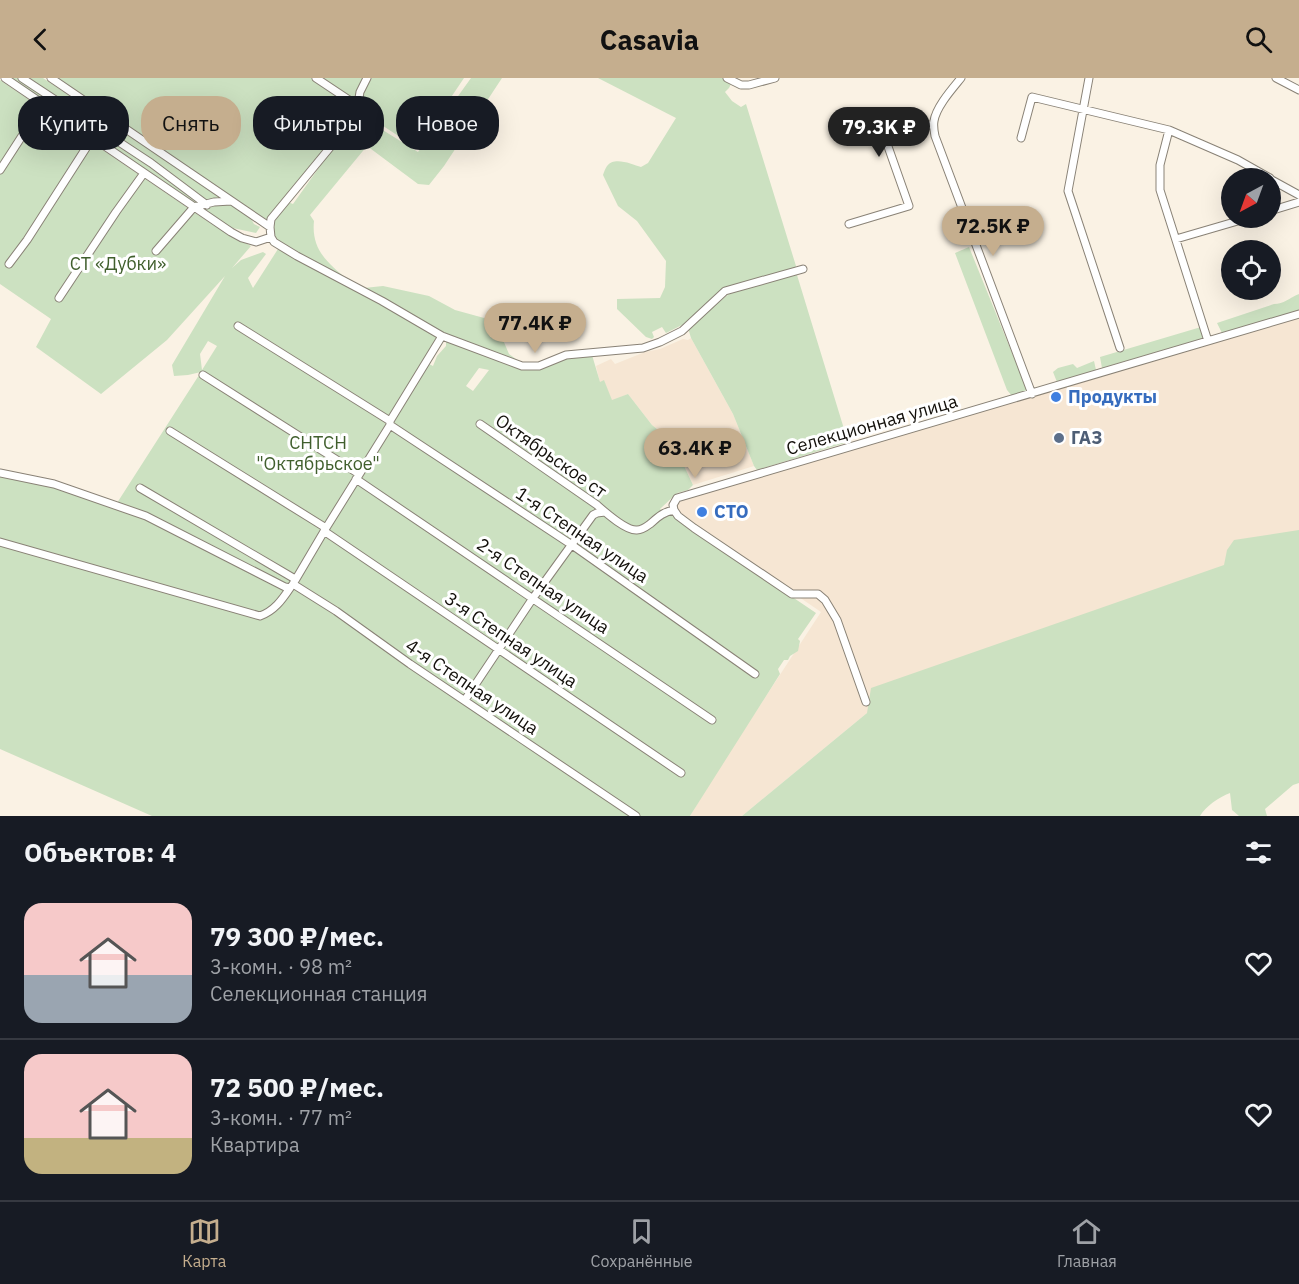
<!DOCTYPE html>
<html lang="ru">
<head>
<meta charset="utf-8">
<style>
	body { margin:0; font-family:"IBM Plex Sans",sans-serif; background:#20242c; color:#f1f3f6; height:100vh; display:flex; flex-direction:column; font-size:22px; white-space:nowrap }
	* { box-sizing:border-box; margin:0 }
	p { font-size:20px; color:#9ea1a6 }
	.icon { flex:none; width:33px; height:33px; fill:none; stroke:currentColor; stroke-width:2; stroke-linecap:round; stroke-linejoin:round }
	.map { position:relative; height:738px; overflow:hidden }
	.panel { display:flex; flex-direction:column; background:#171b24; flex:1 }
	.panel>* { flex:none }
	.guide { position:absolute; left:18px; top:18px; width:600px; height:54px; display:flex; gap:12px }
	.needle { width:39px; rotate:221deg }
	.fabs { position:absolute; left:1221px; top:90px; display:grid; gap:12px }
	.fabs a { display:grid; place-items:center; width:60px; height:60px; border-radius:50%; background:#171b24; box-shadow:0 6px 24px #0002; font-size:30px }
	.price { position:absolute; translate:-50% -51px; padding:0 14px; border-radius:21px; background:#c5ae8e; color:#111; font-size:20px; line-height:39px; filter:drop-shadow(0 2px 3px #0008) }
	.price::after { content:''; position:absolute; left:50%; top:36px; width:18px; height:14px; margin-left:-9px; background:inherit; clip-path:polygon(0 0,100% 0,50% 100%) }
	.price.on { background:#222; color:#fff }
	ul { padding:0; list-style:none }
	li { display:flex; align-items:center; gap:18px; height:150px; padding:0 24px }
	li+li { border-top:2px solid #363941 }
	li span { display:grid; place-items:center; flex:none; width:168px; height:120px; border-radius:18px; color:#555 }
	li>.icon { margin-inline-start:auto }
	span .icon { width:72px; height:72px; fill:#fffc; stroke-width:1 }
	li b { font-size:26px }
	h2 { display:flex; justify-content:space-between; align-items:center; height:72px; padding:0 24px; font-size:26px }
	.pill { padding:0 21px; border-radius:24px; background:#171b24; box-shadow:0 6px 24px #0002; font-size:21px; line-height:54px }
	.pill.on { background:#c5ae8e; color:#111 }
	header { display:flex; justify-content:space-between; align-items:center; height:78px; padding:0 24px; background:#c5ae8e; color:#111; font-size:27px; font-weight:700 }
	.tabs { display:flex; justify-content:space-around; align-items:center; height:84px; border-top:2px solid #363941; background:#171b24; font-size:16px; color:#9ea1a6 }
	.tabs a { display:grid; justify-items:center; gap:3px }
	.tabs .on { color:#c5ae8e }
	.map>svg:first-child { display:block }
	.industrial { fill:#f6e6d3 }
	.green { fill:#cce1c1; fill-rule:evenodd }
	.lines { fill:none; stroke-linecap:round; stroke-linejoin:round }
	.minor-casing { stroke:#898276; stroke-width:9 }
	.minor { stroke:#fff; stroke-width:7 }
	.shop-dot { fill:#3f7fe0; stroke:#fff; stroke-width:2 }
	.service-dot { fill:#5c6f8a; stroke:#fff; stroke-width:2 }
	.labels { text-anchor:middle; stroke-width:6; stroke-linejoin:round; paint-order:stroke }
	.park-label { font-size:18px; fill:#405f2d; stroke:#fff }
	.shop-label { font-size:18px; font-weight:bold; fill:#366cbe; stroke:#fff; text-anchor:start }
	.street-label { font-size:18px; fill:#120f0a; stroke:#fff }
	.service-label { font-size:18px; font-weight:bold; fill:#4e5e75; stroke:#fff; text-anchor:start }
</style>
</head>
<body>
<header><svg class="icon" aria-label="back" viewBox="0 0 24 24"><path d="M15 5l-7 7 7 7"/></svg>Casavia<svg class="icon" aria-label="search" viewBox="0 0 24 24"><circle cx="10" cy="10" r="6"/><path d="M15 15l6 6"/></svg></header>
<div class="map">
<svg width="1299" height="738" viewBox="0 0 1299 738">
	<rect width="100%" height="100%" fill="#faf2e4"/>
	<path class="industrial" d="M1299,238V461L867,635L742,738H690L721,687L821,534L679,437L675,426L677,423Z
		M691,260L733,336L754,388L693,407L673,364L652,347L628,316L612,323L604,303L600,305L596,288L611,281L615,286L645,274L660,271L683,261L688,262Z"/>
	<path class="green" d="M8,0H43L250,139L254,146L260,149L256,155L228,149Z
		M46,0H464L417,70L360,33L357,36L418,74L471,0H502L444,88L429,107L418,106L367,68L310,137L314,143C311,172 328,185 348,202L297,176L276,163L273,158L274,143L288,124L293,126L343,56L339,54L268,144Z
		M598,0H724L731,6L729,10L725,14L732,23L741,29L746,26L796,188L795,191L718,214L686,245L666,255L662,249L652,254L654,259L652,261L646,259L617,231V221L660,220L665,209L666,183L637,143L618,128L603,97C604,94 605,91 607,88C614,78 632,86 641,89L648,85L676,40Z
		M0,2L213,147L251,168L232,190L241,182L263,174L266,176L248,200L253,210L278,171L443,260L429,286L433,288L437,278L446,268V261L522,289L567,279L592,277L600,304L604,302L612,322L628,316L652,347L673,364L693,407L688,412L677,415L660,431L667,436L677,440L693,452L816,535L798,561L800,563L798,573L790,578L788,582H784L778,591L780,596L690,738H152L0,671V391L117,425L201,294L188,297L174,298L172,287L225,198L167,262L101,316L36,269L51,241L0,206ZM208,263L217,268L202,292L200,276ZM479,290L489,292L473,313L466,308Z
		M969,169L1027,312L1012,318L1007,312L955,175Z
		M797,197L848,364L757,392L754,388L733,336L691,260L688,250L730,215L736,212L778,200Z
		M383,208L429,218L455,232L495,243L509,276L520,284L443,255L364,210Z
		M1299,216V232L1222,255L1217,245L1274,226C1284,226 1289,220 1299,216Z
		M1201,249L1204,260L1102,290L1100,279Z
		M1094,283L1096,292L1057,304L1053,294L1058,290L1073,286L1077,290Z
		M1299,452V705L1293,707L1265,731L1267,738H1239L1232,732L1230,715C1219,719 1206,728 1200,738H742L867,635L871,610L1224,487L1227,472L1234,462Z"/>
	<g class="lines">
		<defs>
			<path id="minor" d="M5,0L231,154L242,160L256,164L271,159
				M22,0L151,85L207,127
				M51,0L270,149
				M316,0L358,28
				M367,0L360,14L356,38L271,141L270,149L271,159L274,164L297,178L382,223L442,258L522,288H539L566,277L643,270L660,264L682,253L725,213L803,191
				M727,0L741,7H749L775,0
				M961,0C952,11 936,29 934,43C933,48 934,53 935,58L1032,316
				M1089,0L1068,113L1120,270
				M1276,0L1299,12
				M1169,52L1160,87V112L1208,263
				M1021,60L1032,19L1169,52L1238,82L1270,100
				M0,92L22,58L49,24
				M1270,101L1299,117
				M1270,133L1299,124
				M849,146L909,128L885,60L918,47H933
				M1176,161L1248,140
				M156,173L194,129L214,124L231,123
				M9,186L27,162L95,56
				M59,220L116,134L144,95
				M238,248L390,343
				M442,258L390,343V347L326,450L293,506L336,533L410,586L636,738
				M203,297L359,396
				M480,346L597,427C605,434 626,453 637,452C641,452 646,449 650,446C658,439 663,434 674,432
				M390,347L572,467L755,596
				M170,353L326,450
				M0,395L54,406L146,438L285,509L290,510L293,506
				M356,401L712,642
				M140,410L295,501
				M324,453L681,695
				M0,464L260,538C274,533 282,522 290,510
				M465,622L533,520L593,437L597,435L605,434
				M866,624L837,542L825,522L818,516H792L694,450L678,438L674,432L673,427L677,420L1299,236"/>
		</defs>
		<use href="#minor" class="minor-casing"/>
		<use href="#minor" class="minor"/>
	</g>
	<g class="shop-dot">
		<circle cx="1056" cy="319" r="6"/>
		<circle cx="702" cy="434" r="6"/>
	</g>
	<circle class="service-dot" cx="1059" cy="360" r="6"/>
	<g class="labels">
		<g class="park-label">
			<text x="118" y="192">СТ «Дубки»</text>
			<text x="318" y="371">СНТСН<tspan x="318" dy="21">"Октябрьское"</tspan></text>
		</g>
		<g class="shop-label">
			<text x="1068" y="325">Продукты</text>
			<text x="714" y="440">СТО</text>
		</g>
		<g class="street-label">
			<text transform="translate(872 347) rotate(-16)" y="6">Селекционная улица</text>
			<text transform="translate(551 378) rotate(35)" y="6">Октябрьское ст</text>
			<text transform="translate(582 457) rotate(34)" y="6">1-я Степная улица</text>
			<text transform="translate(543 508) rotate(34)" y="6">2-я Степная улица</text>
			<text transform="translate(511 562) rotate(34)" y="6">3-я Степная улица</text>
			<text transform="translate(472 609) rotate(34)" y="6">4-я Степная улица</text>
		</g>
		<g class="service-label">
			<text x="1071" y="366">ГАЗ</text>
		</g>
	</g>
</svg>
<div class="fabs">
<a><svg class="needle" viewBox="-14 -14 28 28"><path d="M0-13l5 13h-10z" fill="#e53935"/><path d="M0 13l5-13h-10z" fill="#9ea1a6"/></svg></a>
<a><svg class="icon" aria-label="locate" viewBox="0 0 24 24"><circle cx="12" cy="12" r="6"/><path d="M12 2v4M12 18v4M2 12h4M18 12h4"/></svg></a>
</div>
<b class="price on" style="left:879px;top:80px">79.3K ₽</b>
<b class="price" style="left:993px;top:179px">72.5K ₽</b>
<b class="price" style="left:535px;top:276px">77.4K ₽</b>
<b class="price" style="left:695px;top:401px">63.4K ₽</b>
<div class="guide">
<a class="pill">Купить</a>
<a class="pill on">Снять</a>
<a class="pill">Фильтры</a>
<a class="pill">Новое</a>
</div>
</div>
<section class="panel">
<h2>Объектов: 4<svg class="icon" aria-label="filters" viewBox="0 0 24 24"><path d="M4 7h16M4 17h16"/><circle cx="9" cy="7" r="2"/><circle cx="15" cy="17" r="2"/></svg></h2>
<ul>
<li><span style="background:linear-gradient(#f6c9c9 60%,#9aa5b1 0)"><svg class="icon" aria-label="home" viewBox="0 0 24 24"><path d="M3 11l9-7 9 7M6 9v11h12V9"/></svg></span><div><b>79 300 ₽/мес.</b><p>3-комн. · 98 m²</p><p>Селекционная станция</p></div><svg class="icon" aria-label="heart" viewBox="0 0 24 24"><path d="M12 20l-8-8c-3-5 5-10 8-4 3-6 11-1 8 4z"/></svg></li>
<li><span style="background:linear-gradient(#f6c9c9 70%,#c2b280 0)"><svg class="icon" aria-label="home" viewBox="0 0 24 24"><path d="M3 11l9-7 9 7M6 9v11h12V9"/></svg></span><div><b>72 500 ₽/мес.</b><p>3-комн. · 77 m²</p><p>Квартира</p></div><svg class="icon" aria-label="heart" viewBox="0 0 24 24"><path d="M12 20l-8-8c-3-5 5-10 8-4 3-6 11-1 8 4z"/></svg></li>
</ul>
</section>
<nav class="tabs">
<a class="on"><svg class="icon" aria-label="map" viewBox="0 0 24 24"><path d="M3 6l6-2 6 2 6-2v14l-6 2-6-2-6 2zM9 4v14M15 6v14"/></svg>Карта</a>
<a><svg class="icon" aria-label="saved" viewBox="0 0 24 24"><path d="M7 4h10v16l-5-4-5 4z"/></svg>Сохранённые</a>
<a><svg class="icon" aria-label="home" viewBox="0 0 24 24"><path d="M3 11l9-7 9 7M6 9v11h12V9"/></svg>Главная</a>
</nav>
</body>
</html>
